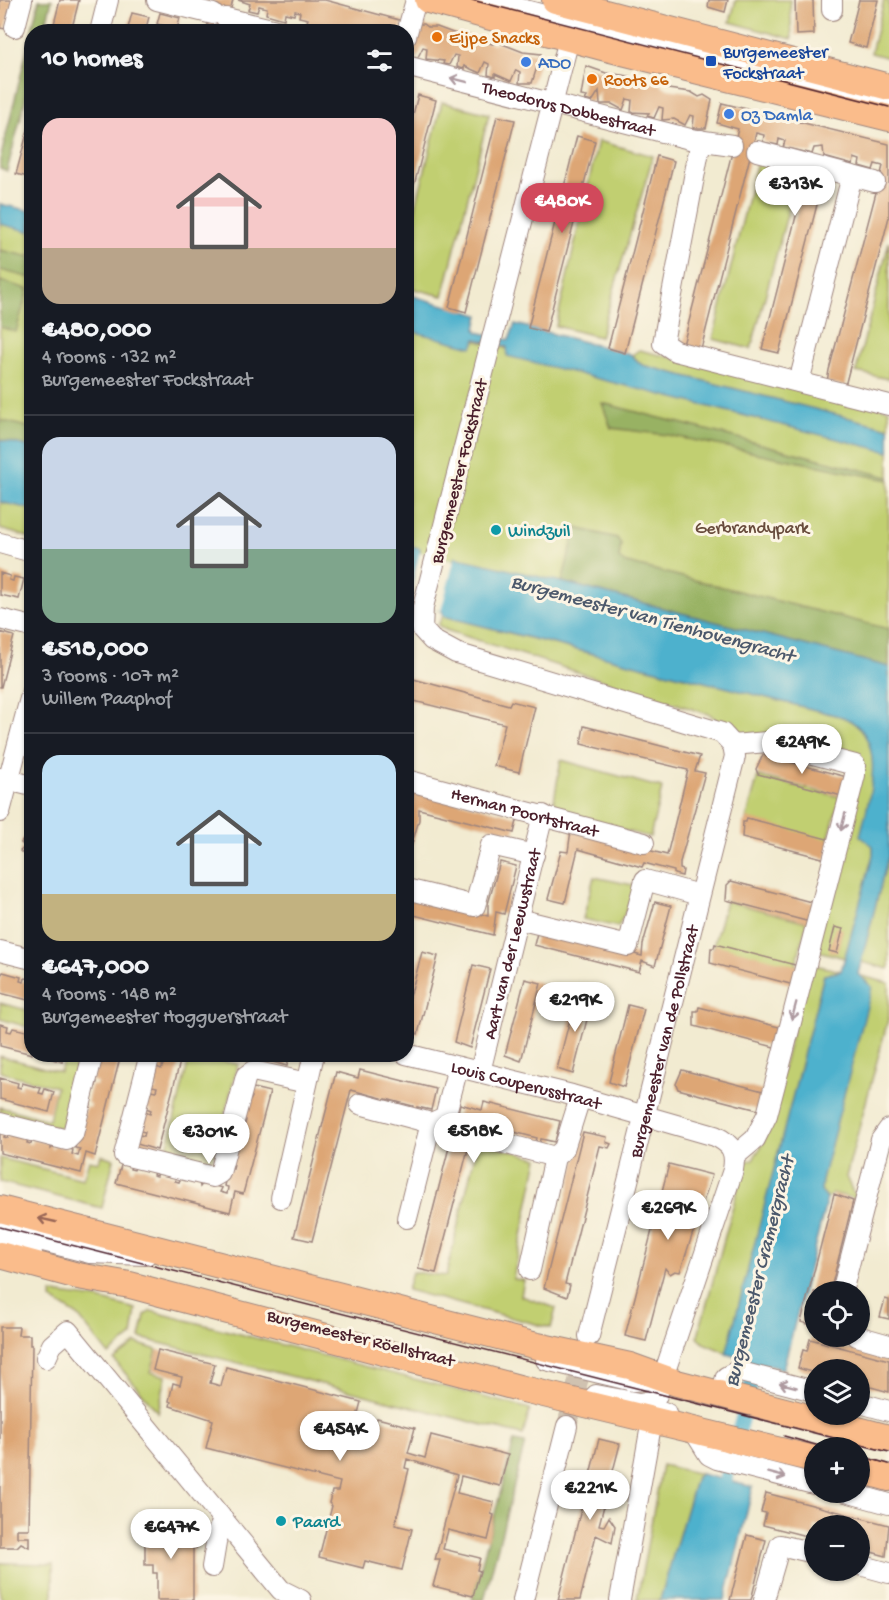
<!DOCTYPE html>
<html lang="en">
<head>
<meta charset="utf-8">
<style>
	body { margin:0; font-family:"Gochi Hand",sans-serif; background:#242831; color:#f1f3f6; height:100vh; display:flex; flex-direction:column; font-size:22px; white-space:nowrap }
	* { box-sizing:border-box; margin:0 }
	p { font-size:20px; color:#9ea1a6 }
	.icon { flex:none; width:33px; height:33px; fill:none; stroke:currentColor; stroke-width:2; stroke-linecap:round; stroke-linejoin:round }
	.map { position:relative; flex:1; overflow:hidden }
	.sheet { position:absolute; left:24px; top:24px; width:390px; height:1038px; display:flex; flex-direction:column; background:#171b24; border-radius:24px; box-shadow:0 2px 4px #0004 }
	.sheet>* { flex:none }
	.tools { position:absolute; left:804px; top:1281px; display:grid; gap:12px }
	.tools a { display:grid; place-items:center; width:66px; height:66px; border-radius:50%; background:#171b24; box-shadow:0 2px 4px #0004; font-size:30px }
	.price { position:absolute; translate:-50% -51px; padding:0 14px; border-radius:21px; background:#fff; color:#222; font-size:20px; line-height:39px; filter:drop-shadow(0 2px 3px #0008) }
	.price::after { content:''; position:absolute; left:50%; top:36px; width:18px; height:14px; margin-left:-9px; background:inherit; clip-path:polygon(0 0,100% 0,50% 100%) }
	.price.current { background:#d1495b; color:#fff }
	ul { padding:0; list-style:none }
	li { display:grid; align-content:center; gap:12px; height:318px; padding:0 18px }
	li+li { border-top:2px solid #363941 }
	li span { display:grid; place-items:center; height:186px; border-radius:18px; color:#555 }
	li>.icon { margin-inline-start:auto }
	span .icon { width:108px; height:108px; fill:#fffc; stroke-width:1 }
	li b { font-size:26px }
	h2 { display:flex; justify-content:space-between; align-items:center; height:72px; padding:0 18px; font-size:26px }
	.map>svg:first-child { display:block }
	.green { fill:#c1cf71; stroke:#86774e; stroke-width:1.5 }
	.forest { fill:#98b263; stroke:#716847; stroke-width:1.5 }
	.water { fill:#4eb1cd; stroke:#4c687c; stroke-width:1.5 }
	.pier { fill:#f2ebd1 }
	.lines { fill:none; stroke-linecap:round; stroke-linejoin:round }
	.canal { stroke:#4eb1cd; stroke-width:14 }
	.building { fill:#dda674 }
	.minor-tunnel { stroke:#d0c2b0; stroke-width:20; stroke-dasharray:20 10; stroke-linecap:butt }
	.minor-casing { stroke:#9e857e; stroke-width:22 }
	.major-casing { stroke:#9e857e; stroke-width:28 }
	.minor { stroke:#fff; stroke-width:20 }
	.major { stroke:#fabc8b; stroke-width:26 }
	.tram { stroke:#4a1f2b; stroke-width:1.5 }
	.oneway { stroke:#ae9aa0 }
	.oneway2 { stroke:#996656 }
	.food-dot { fill:#e8710a; stroke:#fcf5e5; stroke-width:2 }
	.transit-dot { fill:#1a4fb4; stroke:#fcf5e5; stroke-width:2 }
	.shop-dot { fill:#3f7fe0; stroke:#fcf5e5; stroke-width:2 }
	.culture-dot { fill:#0f9aa8; stroke:#fcf5e5; stroke-width:2 }
	.labels { text-anchor:middle; stroke-width:6; stroke-linejoin:round; paint-order:stroke }
	.food-label { font-size:18px; fill:#c56008; stroke:#fcf5e5; text-anchor:start }
	.transit-label { font-size:18px; fill:#164399; stroke:#fcf5e5; text-anchor:start }
	.shop-label { font-size:18px; fill:#366cbe; stroke:#fcf5e5; text-anchor:start }
	.street-label { font-size:18px; fill:#4a1f2b; stroke:#fcf5e5 }
	.park-label { font-size:18px; fill:#684b3c; stroke:#fcf5e5 }
	.culture-label { font-size:18px; fill:#0d838f; stroke:#fcf5e5; text-anchor:start }
	.water-label { font-size:20px; font-style:italic; fill:#4c596c; stroke:#fcf5e5 }
</style>
</head>
<body>
<div class="map">
<svg width="889" height="1600" viewBox="0 0 889 1600">
	<rect width="100%" height="100%" fill="#fcf5e5"/>
	<filter id="ink" filterUnits="userSpaceOnUse"><feTurbulence type="fractalNoise" baseFrequency=".0167" numOctaves="2"/><feDisplacementMap in="SourceGraphic" scale="12" xChannelSelector="R" yChannelSelector="G"/><feConvolveMatrix kernelMatrix="1 2 1 2 8 2 1 2 1" color-interpolation-filters="sRGB"/></filter>
	<filter id="wash" filterUnits="userSpaceOnUse"><feTurbulence type="fractalNoise" baseFrequency=".008" numOctaves="4" result="noise"/><feDisplacementMap in="SourceGraphic" scale="24" xChannelSelector="R" yChannelSelector="G"/><feGaussianBlur stdDeviation="1.35" result="paint"/><feColorMatrix in="noise" values="0 0 0 0 0 0 0 0 0 0 0 0 0 0 0 0 0 1.4 0 .05"/><feComposite in="paint" operator="in"/></filter>
	<g filter="url(#wash)">
		<rect width="100%" height="100%" fill="#f2ebd1"/>
		<path class="green" d="M736,0H790L792,39L730,22Z
			M884,0H889V58L871,53Z
			M442,102L489,114L443,296L406,287L407,241Z
			M598,141L653,156L600,337L556,326Z
			M757,162L777,166L773,183L794,189L751,349L713,339Z
			M0,216L31,225V459L0,452Z
			M889,242V379L856,372Z
			M407,323L889,446V679L407,554Z
			M639,350L889,409V428L642,365L632,355Z
			M0,502L31,509V538L0,529Z
			M443,616L843,717C889,735 873,801 869,842L873,846V855L845,958L814,950L861,760L763,735L730,733L711,715L446,630L438,625Z
			M561,760L662,788L650,837L552,812Z
			M758,776L840,797L828,841L746,820Z
			M889,853V969L861,962Z
			M594,877L638,886L618,927L583,919Z
			M726,901L807,922L795,968L713,947Z
			M810,964L841,971L824,975L727,1353L703,1343L698,1336L745,1162L753,1159L763,1144Z
			M857,975L889,983V1016L846,1177L856,1199L833,1193L827,1199L820,1188L866,981Z
			M0,1003L31,1011V1028L0,1019Z
			M65,1055H83L62,1127L60,1128L0,1115V1107L49,1120L56,1087L0,1072V1056L60,1072Z
			M190,1055L238,1064L212,1164L205,1167L145,1153L147,1148L166,1153Z
			M478,1142L538,1158L513,1279L524,1280L521,1296L556,1308L551,1328L407,1290L412,1272L446,1276Z
			M101,1155L114,1159L102,1208L0,1182V1158L83,1179L89,1160L99,1162Z
			M52,1293L98,1299L136,1309L132,1336L109,1355L78,1316L51,1299Z
			M151,1311L530,1409L523,1435L140,1338L145,1315Z
			M136,1343L157,1350L151,1372L166,1376L158,1412L114,1360Z
			M662,1465L701,1474L696,1477L660,1600H637Z
			M0,1563L53,1564V1600H4L0,1596Z"/>
		<path class="forest" d="M39,0H52L44,31L32,32L31,78L7,171L0,168V160Z
			M0,250L31,257V278L0,270Z
			M0,281L28,289L16,332L0,327Z
			M602,403L889,477V480L668,435L611,428Z
			M0,420L31,428V447L0,440Z
			M576,528L617,538L621,544L619,558L623,562L889,629V667L562,582Z
			M514,1441L525,1443L484,1600H472Z"/>
		<path class="water" d="M0,204L31,211V232L0,224Z
			M406,294L479,315L476,329L478,332L509,340L515,324L630,354L642,365L889,428V452L507,356V347L476,339L472,347L407,330Z
			M0,440L31,447V509L0,502Z
			M406,545L420,548V553L453,561L455,557L562,582L889,667V853L858,974L872,987L822,1180L821,1191L827,1199L783,1369L726,1354L824,975L841,971L873,855V846L860,836C870,796 889,736 843,717L443,616L442,611L407,602Z
			M701,1474L753,1487L725,1600H660L696,1477Z"/>
		<path class="pier" d="M420,552L454,561L441,611L407,603Z"/>
		<g class="lines">
			<path class="canal" d="M721,1497L762,1344"/>
		</g>
		<g id="blocks">
			<path class="building" d="M0,0H13L5,29L0,28Z
				M60,0H79L71,32H52Z
				M214,0H233L225,32H206Z
				M238,0H325L403,21L401,32H351L343,28L341,32H332L333,25L325,23L323,29L306,25L308,19L299,17L300,12L295,11L294,15L285,13L284,19L266,14L267,8L259,6L257,12L248,10L250,4Z
				M709,0H728L725,12L708,7Z
				M795,0H813L814,34L796,35Z
				M859,0H878L866,48L848,43Z
				M132,13L149,17L145,32H127Z
				M160,13L180,18L177,29L157,24Z
				M414,24H424L428,27H437L461,36L468,35L492,44L500,43L523,52L541,54L532,83H519L520,72L516,70L511,81L495,74V77L488,75L489,64L485,62L480,73L464,66V69L457,67L458,56L454,55L449,65L443,64L444,61L426,59L427,48L423,47L418,57L412,56L413,53L407,51Z
				M586,66L606,73L629,76L635,80L660,84L668,89L691,92L699,97L704,95L712,100L706,128H693L694,116L690,115L685,125L674,119L662,120L663,108L659,107L654,118L647,116L649,113L631,112L632,100L627,99L623,110L612,104H600L599,91L592,102L585,100L587,97L581,96Z
				M418,95L436,100L407,213L406,142Z
				M722,103L889,144V217L845,386L827,382L829,370L883,166L875,164L873,170L859,166L860,160L854,158L853,165L824,157L823,147L814,148L812,154L783,147L785,141L779,139L778,145L763,142L764,135L756,133L701,349L683,345L738,129L717,123Z
				M32,115V178L16,174Z
				M497,116L515,120L466,312L449,307Z
				M577,136L595,141L546,332L528,328Z
				M657,156L674,161L625,353L608,348Z
				M776,170L797,175L794,187L773,182Z
				M804,185L821,189L779,353L762,349Z
				M0,573L10,576L9,580L13,581L14,577L24,579L19,599L0,595Z
				M0,632L14,636L1,687H0Z
				M406,677L509,705L511,701L535,707L519,772L494,766L505,724L406,699Z
				M584,726L700,756L695,771L705,773L680,862V869L683,870L682,876L674,874V871L655,866L644,863L642,867L578,849L565,903L548,899L561,851L568,852L571,830L667,855L688,770L581,744Z
				M763,755L847,777L842,796L758,774L756,769Z
				M414,790L518,817L514,833L419,809V820L406,864V811L411,812Z
				M747,818L831,840L826,859L742,837L743,822H746Z
				M32,826V855L29,852L24,855L20,851L25,847L21,843Z
				M500,862L516,866L504,914L496,912L493,935L406,913V895L488,916V904Z
				M731,881L815,903L810,922L726,900L727,885Z
				M655,902L671,906L655,966L642,961L639,972L534,945L538,929L642,956L643,944Z
				M835,927L843,929L837,953L829,951Z
				M715,944L799,966L794,985L710,963L711,948H714Z
				M422,952L438,956L418,1034L406,1030V1012Z
				M473,965L490,969L470,1048L454,1042Z
				M3,972L21,977L20,981L24,982L25,978L32,979V1001L0,993V976Z
				M525,979L541,983L521,1061L505,1055Z
				M577,992L593,996L573,1074L557,1069Z
				M628,1005L644,1009L624,1087L609,1082Z
				M699,1007L783,1028L778,1048L694,1026V1011H698Z
				M0,1024L8,1026L7,1031L11,1032L13,1028L31,1032L32,1054L0,1046Z
				M36,1054H64L62,1062Z
				M99,1054H121L95,1156L86,1153L81,1173L0,1153V1131L6,1132L4,1137L8,1138L10,1133L28,1138L27,1143L31,1144L32,1139L51,1144V1149L55,1145L73,1150L72,1154L78,1156L80,1149L75,1148L80,1130L85,1129L81,1126L86,1107L90,1108L91,1104L87,1103L91,1085L96,1086L97,1082L92,1081L97,1062L102,1063L103,1059L98,1058Z
				M160,1054H182L157,1150L137,1144L140,1135L144,1136L145,1132L140,1131L145,1112L150,1114L151,1110L146,1108L151,1090L156,1091L157,1087L152,1086L157,1067L161,1069L163,1065L158,1063Z
				M244,1054H290L287,1066Z
				M360,1070L436,1089L431,1110L417,1107L415,1115L411,1114L413,1106L386,1099L384,1107L380,1106L382,1098L351,1090L312,1241L294,1237L336,1072L358,1078Z
				M682,1070L767,1092L762,1111L678,1089L676,1084Z
				M0,1078L18,1083L17,1087L21,1088L22,1083L41,1088L39,1093L43,1094L45,1089L54,1092L49,1112L0,1099Z
				M249,1087L270,1092L243,1194L235,1192L230,1212L116,1183L122,1162L131,1165L130,1169L134,1170L136,1166L154,1171L153,1175L157,1176L158,1171L176,1176L175,1181L179,1182L181,1177L199,1182L200,1187L203,1183L222,1188L220,1192L227,1194L228,1187L224,1186L228,1168L233,1169L234,1165L230,1164L234,1145L239,1146L240,1142L235,1141L240,1123L245,1124L246,1120L241,1119L246,1100L250,1101L252,1097L247,1096Z
				M484,1102L560,1121L555,1142L541,1139L539,1146L535,1145L537,1138L510,1131L508,1138L504,1137L506,1130L475,1122L436,1273L418,1269L460,1104L482,1110Z
				M583,1132L607,1137L606,1142L611,1144L609,1148L600,1146L565,1284L570,1285L567,1297L544,1288Z
				M669,1164L712,1175L680,1272L675,1271L670,1274L665,1268L646,1341L625,1336Z
				M834,1194L853,1201L830,1292H814V1326L801,1322Z
				M885,1299L889,1300V1319L880,1317Z
				M0,1327H19L18,1335H30V1345H32L29,1529H17V1537H29V1547L21,1543L17,1547H0Z
				M810,1339L889,1360V1392L860,1384V1370H814V1373L798,1368L803,1350L807,1351Z
				M158,1350L215,1364L210,1383L221,1386L226,1367L361,1402L354,1428L373,1433L377,1418L415,1428L408,1453L425,1458L431,1435L508,1455L500,1486L461,1476L457,1493L494,1502L491,1514L494,1515L488,1540L448,1530L443,1549L480,1558L477,1570L480,1571L473,1596L433,1586L440,1560H435L457,1475L407,1459L405,1468L409,1469L395,1525L412,1529L402,1570L365,1561L363,1568L319,1557L332,1506L329,1503L332,1491H338L340,1482L206,1448L213,1420L170,1406L171,1402L169,1401L173,1383L180,1385L182,1377L153,1370Z
				M599,1439L620,1444L599,1525L604,1526L609,1517L615,1526L612,1543L596,1535L580,1600H558Z
				M766,1493L889,1525L886,1556L860,1549V1526H814V1538L763,1525L766,1513L761,1512Z
				M157,1521H182V1529H193L196,1548H193V1600H157V1573H153V1565H145V1529H157Z
				M747,1535L766,1540L751,1600H730Z"/>
		</g>
	</g>
	<g filter="url(#ink)">
		<use href="#blocks" fill-opacity="0" stroke="#9e857e" stroke-width="1.5"/>
		<g class="lines">
			<path class="minor-tunnel" d="M567,1426L585,1353"/>
			<defs>
				<g id="minor">
					<path d="M157,0L213,14"/>
					<path d="M486,0L889,104"/>
					<path d="M579,0L423,607L422,629L432,640L456,653L722,733L733,745"/>
					<path d="M832,0V10"/>
					<path d="M226,18L284,32"/>
					<path d="M15,27L22,0"/>
					<path d="M100,32L108,0"/>
					<path d="M406,36L416,0"/>
					<path id="s1" d="M406,66L690,139L732,145"/>
					<path d="M701,140L663,343L675,351L889,405"/>
					<path d="M757,151L875,182"/>
					<path d="M799,382L852,176"/>
					<path d="M0,543L32,552"/>
					<path d="M0,619L32,627"/>
					<path d="M733,745L767,742L855,765V775L767,1115L755,1139L736,1155"/>
					<path d="M0,778L32,786"/>
					<path id="s2" d="M406,780L644,843"/>
					<path d="M0,812L32,691"/>
					<path d="M406,889L475,906L491,845L534,855"/>
					<path d="M518,919L628,946L645,880L699,895"/>
					<path d="M0,951L32,959"/>
					<path d="M150,1054L124,1155L213,1177L220,1173L246,1076L253,1071L307,1083"/>
					<path id="s3" d="M406,1054L572,1095L715,1136C732,1144 736,1152 733,1170L657,1395L651,1401L639,1403"/>
					<path id="s4" d="M480,1072L543,815"/>
					<path d="M360,1104L431,1123L445,1117L458,1067"/>
					<path d="M0,1123L67,1140L73,1134L93,1054"/>
					<path d="M481,1137L555,1157"/>
					<path d="M281,1198L314,1054"/>
					<path d="M407,1218L431,1123"/>
					<path d="M0,1230L90,1253L146,1255"/>
					<path d="M0,1238L16,1249L32,1253"/>
					<path d="M530,1270L555,1157L564,1149L580,1098"/>
					<path d="M842,1292L881,1140L889,1129"/>
					<path id="s5" d="M589,1336L735,756L733,745"/>
					<path d="M857,1336L889,1345"/>
					<path d="M46,1358L52,1345L68,1331L281,1590L301,1600"/>
					<path d="M546,1360L633,1381L661,1378"/>
					<path d="M596,1395L639,1403L666,1413"/>
					<path d="M721,1395L726,1377L737,1371L814,1391"/>
					<path d="M860,1403L889,1411"/>
					<path d="M694,1431L709,1455L717,1459L814,1484"/>
					<path d="M846,1492L889,1504"/>
					<path d="M860,1565L889,1573"/>
					<path d="M212,1567L218,1531L224,1520"/>
					<path d="M523,1600L567,1426"/>
					<path d="M620,1600L652,1420"/>
					<path d="M764,1600L780,1545L814,1553"/>
				</g>
				<path id="major" d="M428,0L602,47L889,118
					M555,0L889,87
					M0,1209L533,1345L630,1366L677,1383L889,1438
					M0,1255L78,1276L130,1285L519,1388L814,1459
					M860,1470L889,1478"/>
			</defs>
			<use href="#minor" class="minor-casing"/>
			<use href="#major" class="major-casing"/>
			<use href="#minor" class="minor"/>
			<use href="#major" class="major"/>
			<path class="tram" d="M472,0L889,107
				M0,1227L889,1452
				M784,1436L827,1448
				M860,1456L889,1464"/>
		</g>
		<defs><path id="oneway-shaft" d="M-6 0H5M1.5-3L5.5 0L1.5 3" fill="none" stroke-width="1.6" stroke-linecap="round" stroke-linejoin="round" transform="scale(1.5)"/></defs>
		<g class="oneway">
			<use href="#oneway-shaft" transform="translate(459 80) rotate(-166)"/>
			<use href="#oneway-shaft" transform="translate(843 822) rotate(104)"/>
			<use href="#oneway-shaft" transform="translate(794 1011) rotate(105)"/>
			<use href="#oneway-shaft" transform="translate(788 1385) rotate(-165)"/>
			<use href="#oneway-shaft" transform="translate(777 1475) rotate(15)"/>
		</g>
		<use class="oneway2" href="#oneway-shaft" transform="translate(47 1220) rotate(-167)"/>
	</g>
	<g class="food-dot">
		<circle cx="437" cy="37" r="6"/>
		<circle cx="592" cy="79" r="6"/>
	</g>
	<rect class="transit-dot" x="705" y="55" width="12" height="12" rx="3"/>
	<g class="shop-dot">
		<circle cx="526" cy="62" r="6"/>
		<circle cx="729" cy="114" r="6"/>
	</g>
	<g class="culture-dot">
		<circle cx="496" cy="530" r="6"/>
		<circle cx="281" cy="1521" r="6"/>
	</g>
	<g class="labels">
		<g class="food-label">
			<text x="449" y="43">Eijpe Snacks</text>
			<text x="604" y="85">Roots 66</text>
		</g>
		<g class="transit-label">
			<text x="723" y="57">Burgemeester<tspan x="723" dy="21">Fockstraat</tspan></text>
		</g>
		<g class="shop-label">
			<text x="538" y="68">ADO</text>
			<text x="741" y="120">Oz Damla</text>
		</g>
		<g class="street-label">
			<text dy="6" stroke="none"><textPath href="#s1" startOffset="168">Theodorus Dobbestraat</textPath></text>
			<text transform="translate(458 471) rotate(-76)" y="6">Burgemeester Fockstraat</text>
			<text dy="6" stroke="none"><textPath href="#s2" startOffset="123">Herman Poortstraat</textPath></text>
			<text dy="6" stroke="none"><textPath href="#s4" startOffset="132">Aart van der Leeuwstraat</textPath></text>
			<text dy="6" stroke="none"><textPath href="#s5" startOffset="304">Burgemeester van de Pollstraat</textPath></text>
			<text dy="6" stroke="none"><textPath href="#s3" startOffset="124">Louis Couperusstraat</textPath></text>
			<text transform="translate(361 1337) rotate(14)" y="6">Burgemeester Röellstraat</text>
		</g>
		<g class="park-label">
			<text x="752" y="533">Gerbrandypark</text>
		</g>
		<g class="culture-label">
			<text x="508" y="536">Windzuil</text>
			<text x="293" y="1527">Paard</text>
		</g>
		<g class="water-label">
			<text transform="translate(653 617) rotate(15)" y="7">Burgemeester van Tienhovengracht</text>
			<text transform="translate(758 1271) rotate(-76)" y="7">Burgemeester Cramergracht</text>
		</g>
	</g>
</svg>
<div class="tools">
<a><svg class="icon" aria-label="locate" viewBox="0 0 24 24"><circle cx="12" cy="12" r="6"/><path d="M12 2v4M12 18v4M2 12h4M18 12h4"/></svg></a>
<a><svg class="icon" aria-label="layers" viewBox="0 0 24 24"><path d="M12 4l9 5-9 5-9-5zM3 14l9 5 9-5"/></svg></a>
<a>+</a>
<a>−</a>
</div>
<b class="price" style="left:795px;top:217px">€313K</b>
<b class="price current" style="left:562px;top:234px">€480K</b>
<b class="price" style="left:802px;top:775px">€249K</b>
<b class="price" style="left:575px;top:1033px">€219K</b>
<b class="price" style="left:474px;top:1164px">€518K</b>
<b class="price" style="left:209px;top:1165px">€301K</b>
<b class="price" style="left:668px;top:1241px">€269K</b>
<b class="price" style="left:340px;top:1462px">€454K</b>
<b class="price" style="left:590px;top:1521px">€221K</b>
<b class="price" style="left:171px;top:1560px">€647K</b>
<section class="sheet">
<h2>10 homes<svg class="icon" aria-label="filters" viewBox="0 0 24 24"><path d="M4 7h16M4 17h16"/><circle cx="9" cy="7" r="2"/><circle cx="15" cy="17" r="2"/></svg></h2>
<ul>
<li><span style="background:linear-gradient(#f6c9c9 70%,#b9a48a 0)"><svg class="icon" aria-label="home" viewBox="0 0 24 24"><path d="M3 11l9-7 9 7M6 9v11h12V9"/></svg></span><div><b>€480,000</b><p>4 rooms · 132 m²</p><p>Burgemeester Fockstraat</p></div></li>
<li><span style="background:linear-gradient(#c9d6e8 60%,#7fa58c 0)"><svg class="icon" aria-label="home" viewBox="0 0 24 24"><path d="M3 11l9-7 9 7M6 9v11h12V9"/></svg></span><div><b>€518,000</b><p>3 rooms · 107 m²</p><p>Willem Paaphof</p></div></li>
<li><span style="background:linear-gradient(#bfe0f5 75%,#c2b280 0)"><svg class="icon" aria-label="home" viewBox="0 0 24 24"><path d="M3 11l9-7 9 7M6 9v11h12V9"/></svg></span><div><b>€647,000</b><p>4 rooms · 148 m²</p><p>Burgemeester Hogguerstraat</p></div></li>
</ul>
</section>
</div>
</body>
</html>
